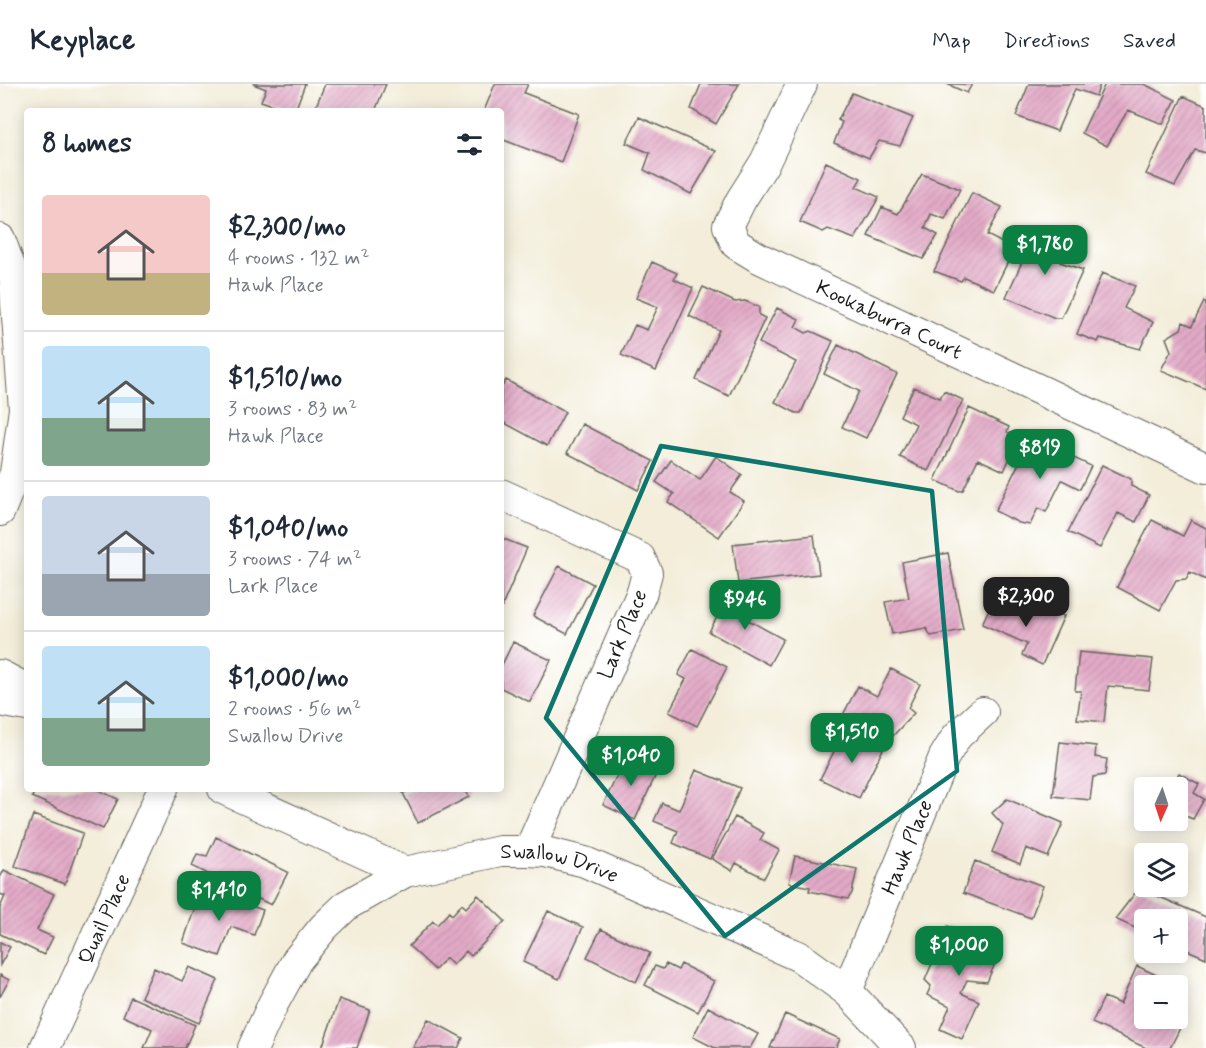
<!DOCTYPE html>
<html lang="en">
<head>
<meta charset="utf-8">
<style>
	body { margin:0; font-family:Mynerve,sans-serif; background:#f2f2f3; color:#1f2937; height:100vh; display:flex; flex-direction:column; font-size:22px; white-space:nowrap }
	* { box-sizing:border-box; margin:0 }
	p { font-size:20px; color:#747a83 }
	.icon { flex:none; width:33px; height:33px; fill:none; stroke:currentColor; stroke-width:2; stroke-linecap:round; stroke-linejoin:round }
	.map { position:relative; flex:1; overflow:hidden }
	.details { position:absolute; left:24px; top:24px; width:480px; height:684px; display:flex; flex-direction:column; background:#fff; border-radius:6px; box-shadow:0 3px 15px #0003 }
	.details>* { flex:none }
	.needle { width:39px; rotate:183deg }
	.controls { position:absolute; left:1134px; top:693px; display:grid; gap:12px }
	.controls a { display:grid; place-items:center; width:54px; height:54px; border-radius:6px; background:#fff; box-shadow:0 3px 15px #0003; font-size:30px }
	.price { position:absolute; translate:-50% -51px; padding:0 14px; border-radius:12px; background:#0b8043; color:#fff; font-size:20px; line-height:39px; filter:drop-shadow(0 2px 3px #0008) }
	.price::after { content:''; position:absolute; left:50%; top:36px; width:18px; height:14px; margin-left:-9px; background:inherit; clip-path:polygon(0 0,100% 0,50% 100%) }
	.price.selected { background:#222; color:#fff }
	ul { padding:0; list-style:none }
	li { display:flex; align-items:center; gap:18px; height:150px; padding:0 18px }
	li+li { border-top:2px solid #e0e1e3 }
	li span { display:grid; place-items:center; flex:none; width:168px; height:120px; border-radius:6px; color:#555 }
	li>.icon { margin-inline-start:auto }
	span .icon { width:72px; height:72px; fill:#fffc; stroke-width:1 }
	li b { font-size:26px }
	h2 { display:flex; justify-content:space-between; align-items:center; height:72px; padding:0 18px; font-size:26px }
	header { display:flex; align-items:center; gap:36px; box-sizing:border-box; height:84px; padding:0 30px; background:#fff; border-bottom:2px solid #e0e1e3 }
	header strong { font-size:28px }
	nav { display:flex; gap:33px; margin-inline-start:auto; font-size:21px }
	.map>svg:first-child { display:block }
	.building { fill:url(#building-hatch) }
	.lines { fill:none; stroke-linecap:round; stroke-linejoin:round }
	.minor-casing { stroke:#67655e; stroke-width:32 }
	.minor { stroke:#fff; stroke-width:30 }
	.marked { fill:none; stroke:#0f766e; stroke-width:4.5; stroke-linejoin:round }
	.labels { text-anchor:middle; stroke-width:6; stroke-linejoin:round; paint-order:stroke }
	.street-label { font-size:21px; fill:#1c1c1c; stroke:#fff }
</style>
</head>
<body>
<header>
<strong>Keyplace</strong>
<nav><a>Map</a><a>Directions</a><a>Saved</a></nav>
</header>
<div class="map">
<svg width="1206" height="964" viewBox="0 0 1206 964">
	<defs>
		<pattern id="building-hatch" width="6" height="6" patternUnits="userSpaceOnUse" patternTransform="scale(1.5)"><rect width="6" height="6" fill="#e3aac7"/><path d="M-1 1l2-2M0 6l6-6M5 7l2-2" fill="none" stroke="#c292aa"/></pattern>
	</defs>
	<rect width="100%" height="100%" fill="#fff"/>
	<filter id="ink" filterUnits="userSpaceOnUse"><feTurbulence type="fractalNoise" baseFrequency=".0167" numOctaves="2"/><feDisplacementMap in="SourceGraphic" scale="12" xChannelSelector="R" yChannelSelector="G"/><feConvolveMatrix kernelMatrix="1 2 1 2 8 2 1 2 1" color-interpolation-filters="sRGB"/></filter>
	<filter id="wash" filterUnits="userSpaceOnUse"><feTurbulence type="fractalNoise" baseFrequency=".008" numOctaves="4" result="noise"/><feDisplacementMap in="SourceGraphic" scale="24" xChannelSelector="R" yChannelSelector="G"/><feGaussianBlur stdDeviation="1.35" result="paint"/><feColorMatrix in="noise" values="0 0 0 0 0 0 0 0 0 0 0 0 0 0 0 0 0 1.4 0 .05"/><feComposite in="paint" operator="in"/></filter>
	<g filter="url(#wash)">
		<rect width="100%" height="100%" fill="#f3edd9"/>
		<g id="blocks">
			<path class="building" d="M253,0H305L295,27H290L261,17L266,5Z
				M325,0H386L375,27H314Z
				M495,0H528L524,9L579,30L561,78L501,55V27H484Z
				M701,0H739L716,40L691,25Z
				M947,0H972L967,9Z
				M1029,0H1100L1096,12L1075,5L1057,47L1016,32Z
				M1105,0H1144L1176,16L1163,40L1128,26L1107,62L1082,49Z
				M852,9L913,34L900,62L879,57L869,74L834,59L842,38L838,36Z
				M1183,12L1206,22V69L1195,66L1175,102L1146,90Z
				M639,33L716,67L691,110L644,86L650,69L626,59Z
				M826,78L861,94L856,103L879,113L855,155L828,145L823,148L800,138Z
				M922,90L960,105L945,135L931,130L925,144L938,151L923,175L868,152L882,123L898,130Z
				M972,109L1002,123L987,151L1014,165L994,206L964,193L961,197L934,187Z
				M1038,143L1070,158L1060,178L1083,186L1061,234H1055L1006,213Z
				M652,178L677,189L674,195L693,204L656,287L621,271L635,241L647,246L658,223L636,214Z
				M1102,189L1135,202L1124,224L1153,238L1140,265L1100,254L1098,258L1077,250Z
				M703,203L735,218L745,217L759,223V231L765,234L729,312L696,296L719,246L689,232Z
				M1204,218L1206,219V305L1161,286L1171,267L1166,254L1181,245L1183,238L1192,242Z
				M777,224L799,235L795,243L806,249L811,247L833,257L801,329H796L775,318L796,278L759,259Z
				M838,261L897,290L866,354L842,343L859,307L824,290Z
				M506,296L565,328L547,362L501,337V304Z
				M914,303L940,314L944,307L963,316L928,387L900,373L916,340L900,332Z
				M969,324L1009,343L1007,348L1019,354L1004,387L978,375L963,406L959,407L935,396Z
				M582,340L653,377L638,406L567,369Z
				M1034,349L1064,363L1061,368L1091,382L1080,405L1062,396L1046,428L1038,424L1030,441L1019,439L995,427Z
				M716,372L742,391L730,408L744,417L719,453L668,418L674,410L656,398L671,376L700,396Z
				M1102,381L1131,395V402L1149,411L1136,438L1118,429L1100,464L1068,448Z
				M1152,436L1183,452L1191,436L1206,444V496L1190,488L1186,495L1176,496L1160,526L1117,503Z
				M814,451L819,490L738,499L733,460Z
				M501,454L527,464L501,525Z
				M948,469L963,546L931,552L926,544L892,550L885,518L909,514L902,478Z
				M559,482L593,500L567,550L533,532Z
				M729,511L754,525L748,536L783,555L769,581L709,548Z
				M993,516L1031,533L1040,521L1064,532L1042,581L1022,571L1027,560L982,540Z
				M513,558L551,576L530,618L501,604V583Z
				M692,565L727,583L697,642L669,628L686,595L678,591Z
				M1079,568L1153,575L1149,606L1108,602L1104,638L1077,635L1081,607H1075Z
				M891,585L920,600L908,624L914,629L890,655L843,631L858,602L877,612Z
				M845,646L883,665L859,714L820,695Z
				M1060,658L1096,662L1095,673L1107,675L1105,691L1093,693L1090,716L1053,712Z
				M628,669L659,684L635,736L603,721Z
				M696,686L740,704L710,775L673,759L678,747L654,737L662,719L679,726Z
				M1179,689L1199,700L1194,709L1204,715L1193,735L1178,729V704H1170Z
				M36,705H96L118,715L103,745L32,713Z
				M412,705H465L469,713L418,739L403,709Z
				M1007,715L1063,739L1048,773L1026,764L1020,780L992,768L1003,741L992,729Z
				M33,731L83,749L65,800L15,782Z
				M735,733L764,749L760,756L779,766L764,794L736,779L732,787L712,775Z
				M216,753L288,788L271,821L192,782L197,770L207,772Z
				M795,772L857,785L852,809L848,815L809,807L810,803L789,799Z
				M975,777L1043,802L1031,834L963,809Z
				M4,786L54,810L37,846L53,853L44,871L0,850V824L5,812L0,810V794Z
				M1139,804L1206,833V874L1178,862V836H1144V848L1115,835Z
				M201,805L263,826L254,851L231,843L220,872L183,859Z
				M478,811L505,837L471,872L466,867L453,881L446,874L435,886L409,862L433,837L437,841L449,828L452,831L462,820L466,824Z
				M548,827L583,843L559,895L523,878Z
				M948,842L982,856L980,862L999,870L987,898L967,896L961,909L979,917L962,955L940,945L950,922L927,911L931,902L925,896Z
				M601,845L650,869L636,898L587,873Z
				M0,858L10,863L0,881Z
				M666,880L678,886L681,880L714,897L698,928L645,901L655,882L663,885Z
				M1137,882L1161,893L1157,902H1144V934H1165L1181,942L1170,964H1146L1092,939L1104,913L1120,920Z
				M189,883L218,896L199,939L141,913L154,884L182,897Z
				M0,891L9,896L0,913Z
				M131,913L195,941L185,964H144L152,945L123,932Z
				M339,915L370,926L357,964H322Z
				M708,923L758,950L750,964H715L693,953Z
				M785,930L840,955L836,964H770Z
				M428,935L463,954L458,964H413Z"/>
		</g>
	</g>
	<g filter="url(#ink)">
		<use href="#blocks" fill-opacity="0" stroke="#67655e" stroke-width="1.5"/>
		<g class="lines">
			<defs>
				<g id="minor">
					<path id="s1" d="M802,0L765,78L741,116L728,142L736,160L759,174L1206,384"/>
					<path d="M0,155L14,193L24,325L15,389L0,427"/>
					<path d="M501,410L640,474L647,489L642,508L529,767"/>
					<path d="M0,591L27,605"/>
					<path d="M0,617L27,622"/>
					<path d="M223,705L405,788"/>
					<path id="s2" d="M847,907L944,673L957,652L983,628"/>
					<path id="s3" d="M45,964L163,705"/>
					<path id="s4" d="M253,964L273,920L297,876L324,843L347,821L405,788L500,767H529L545,768L585,778L800,873L847,907L901,964"/>
				</g>
			</defs>
			<use href="#minor" class="minor-casing"/>
			<use href="#minor" class="minor"/>
		</g>
	</g>
	<path class="marked" d="M661,362L932,407L957,687L725,852L546,634Z"/>
	<g class="labels">
		<g class="street-label">
			<text dy="7" stroke="none"><textPath href="#s1" startOffset="351">Kookaburra Court</textPath></text>
			<text transform="translate(622 550) rotate(-67)" y="7">Lark Place</text>
			<text dy="7" stroke="none"><textPath href="#s2" startOffset="156">Hawk Place</textPath></text>
			<text dy="7" stroke="none"><textPath href="#s4" startOffset="398">Swallow Drive</textPath></text>
			<text dy="7" stroke="none"><textPath href="#s3" startOffset="142">Quail Place</textPath></text>
		</g>
	</g>
</svg>
<div class="controls">
<a><svg class="needle" viewBox="-14 -14 28 28"><path d="M0-13l5 13h-10z" fill="#e53935"/><path d="M0 13l5-13h-10z" fill="#747a83"/></svg></a>
<a><svg class="icon" aria-label="layers" viewBox="0 0 24 24"><path d="M12 4l9 5-9 5-9-5zM3 14l9 5 9-5"/></svg></a>
<a>+</a>
<a>−</a>
</div>
<b class="price" style="left:1045px;top:192px">$1,780</b>
<b class="price" style="left:1040px;top:396px">$819</b>
<b class="price selected" style="left:1026px;top:544px">$2,300</b>
<b class="price" style="left:745px;top:547px">$946</b>
<b class="price" style="left:852px;top:680px">$1,510</b>
<b class="price" style="left:631px;top:703px">$1,040</b>
<b class="price" style="left:219px;top:838px">$1,410</b>
<b class="price" style="left:959px;top:893px">$1,000</b>
<section class="details">
<h2>8 homes<svg class="icon" aria-label="filters" viewBox="0 0 24 24"><path d="M4 7h16M4 17h16"/><circle cx="9" cy="7" r="2"/><circle cx="15" cy="17" r="2"/></svg></h2>
<ul>
<li><span style="background:linear-gradient(#f6c9c9 65%,#c2b280 0)"><svg class="icon" aria-label="home" viewBox="0 0 24 24"><path d="M3 11l9-7 9 7M6 9v11h12V9"/></svg></span><div><b>$2,300/mo</b><p>4 rooms · 132 m²</p><p>Hawk Place</p></div></li>
<li><span style="background:linear-gradient(#bfe0f5 60%,#7fa58c 0)"><svg class="icon" aria-label="home" viewBox="0 0 24 24"><path d="M3 11l9-7 9 7M6 9v11h12V9"/></svg></span><div><b>$1,510/mo</b><p>3 rooms · 83 m²</p><p>Hawk Place</p></div></li>
<li><span style="background:linear-gradient(#c9d6e8 65%,#9aa5b1 0)"><svg class="icon" aria-label="home" viewBox="0 0 24 24"><path d="M3 11l9-7 9 7M6 9v11h12V9"/></svg></span><div><b>$1,040/mo</b><p>3 rooms · 74 m²</p><p>Lark Place</p></div></li>
<li><span style="background:linear-gradient(#bfe0f5 60%,#7fa58c 0)"><svg class="icon" aria-label="home" viewBox="0 0 24 24"><path d="M3 11l9-7 9 7M6 9v11h12V9"/></svg></span><div><b>$1,000/mo</b><p>2 rooms · 56 m²</p><p>Swallow Drive</p></div></li>
</ul>
</section>
</div>
</body>
</html>
